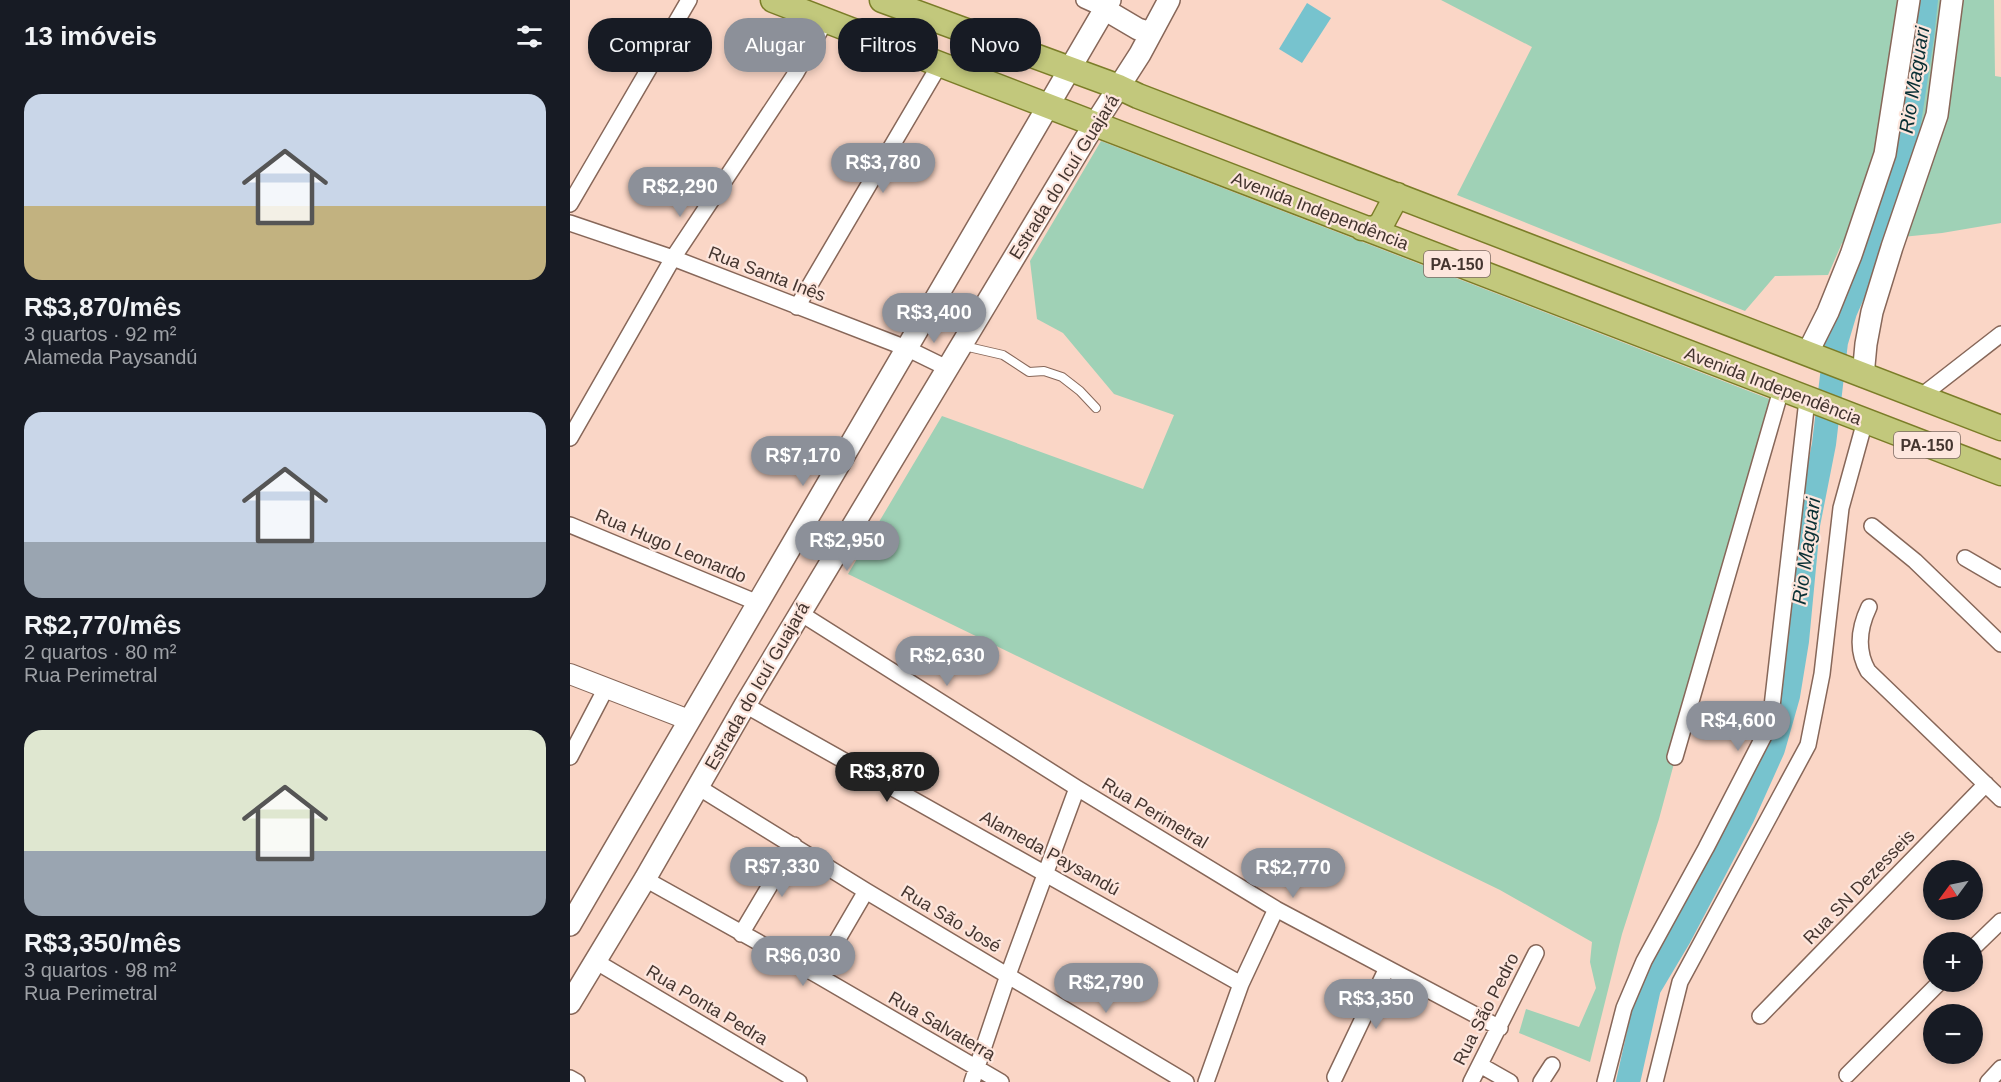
<!DOCTYPE html>
<html lang="pt">
<head>
<meta charset="utf-8">
<style>
	body { margin:0; font-family:Helvetica,sans-serif; background:#20242c; color:#f1f3f6; height:100vh; display:flex; flex-direction:column; font-size:22px; white-space:nowrap }
	* { box-sizing:border-box; margin:0 }
	p { font-size:20px; color:#9ea1a6 }
	.icon { flex:none; width:33px; height:33px; fill:none; stroke:currentColor; stroke-width:2; stroke-linecap:round; stroke-linejoin:round }
	.map { position:relative; flex:1; overflow:hidden }
	.details { display:flex; flex-direction:column; background:#171b24; width:570px }
	.details>* { flex:none }
	.hud { position:absolute; left:18px; top:18px; width:570px; height:54px; display:flex; gap:12px }
	.needle { width:39px; rotate:237deg }
	.tools { position:absolute; left:1353px; top:860px; display:grid; gap:12px }
	.tools a { display:grid; place-items:center; width:60px; height:60px; border-radius:50%; background:#171b24; box-shadow:0 3px 9px #0003; font-size:30px }
	.price { position:absolute; translate:-50% -51px; padding:0 14px; border-radius:21px; background:#8c9099; color:#fff; font-size:20px; line-height:39px; filter:drop-shadow(0 2px 3px #0008) }
	.price::after { content:''; position:absolute; left:50%; top:36px; width:18px; height:14px; margin-left:-9px; background:inherit; clip-path:polygon(0 0,100% 0,50% 100%) }
	.price.selected { background:#222; color:#fff }
	ul { padding:0; list-style:none }
	li { display:grid; align-content:center; gap:12px; height:318px; padding:0 24px }
	li span { display:grid; place-items:center; height:186px; border-radius:18px; color:#555 }
	li>.icon { margin-inline-start:auto }
	span .icon { width:108px; height:108px; fill:#fffc; stroke-width:1 }
	li b { font-size:26px }
	h2 { display:flex; justify-content:space-between; align-items:center; height:72px; padding:0 24px; font-size:26px }
	.chip { padding:0 21px; border-radius:24px; background:#171b24; box-shadow:0 3px 9px #0003; font-size:21px; line-height:54px }
	.chip.selected { background:#8c9099; color:#fff }
	main { display:flex; flex:1; min-height:0 }
	.map>svg:first-child { display:block }
	.green { fill:#9fd1b6 }
	.water { fill:#77c3ce }
	.lines { fill:none; stroke-linecap:round; stroke-linejoin:round }
	.river { stroke:#77c3ce; stroke-width:24 }
	.service-casing { stroke:#876759; stroke-width:10 }
	.minor-casing { stroke:#876759; stroke-width:18 }
	.tertiary-casing { stroke:#876759; stroke-width:22 }
	.secondary-casing { stroke:#876759; stroke-width:24 }
	.primary-casing { stroke:#7b7d28; stroke-width:27 }
	.service { stroke:#fff; stroke-width:8 }
	.minor { stroke:#fff; stroke-width:15 }
	.tertiary { stroke:#fff; stroke-width:20 }
	.secondary { stroke:#fff; stroke-width:21 }
	.primary { stroke:#c2c87c; stroke-width:24 }
	.labels { text-anchor:middle; stroke-width:4.5; stroke-linejoin:round; paint-order:stroke }
	.shield { fill:#fde6dd; stroke:#7c6a63; stroke-width:1.5 }
	.shield-label { font-size:16px; font-weight:bold; fill:#44352f }
	.street-label { font-size:18px; fill:#44352f; stroke:#fde6dd }
	.water-label { font-size:20px; font-style:italic; fill:#082f34; stroke:#fde6dd }
</style>
</head>
<body>
<main>
<section class="details">
<h2>13 imóveis<svg class="icon" aria-label="filters" viewBox="0 0 24 24"><path d="M4 7h16M4 17h16"/><circle cx="9" cy="7" r="2"/><circle cx="15" cy="17" r="2"/></svg></h2>
<ul>
<li><span style="background:linear-gradient(#c9d6e8 60%,#c2b280 0)"><svg class="icon" aria-label="home" viewBox="0 0 24 24"><path d="M3 11l9-7 9 7M6 9v11h12V9"/></svg></span><div><b>R$3,870/mês</b><p>3 quartos · 92 m²</p><p>Alameda Paysandú</p></div></li>
<li><span style="background:linear-gradient(#c9d6e8 70%,#9aa5b1 0)"><svg class="icon" aria-label="home" viewBox="0 0 24 24"><path d="M3 11l9-7 9 7M6 9v11h12V9"/></svg></span><div><b>R$2,770/mês</b><p>2 quartos · 80 m²</p><p>Rua Perimetral</p></div></li>
<li><span style="background:linear-gradient(#dfe7d0 65%,#9aa5b1 0)"><svg class="icon" aria-label="home" viewBox="0 0 24 24"><path d="M3 11l9-7 9 7M6 9v11h12V9"/></svg></span><div><b>R$3,350/mês</b><p>3 quartos · 98 m²</p><p>Rua Perimetral</p></div></li>
</ul>
</section>
<div class="map">
<svg width="1431" height="1082" viewBox="0 0 1431 1082">
	<rect width="100%" height="100%" fill="#fad6c6"/>
	<path class="green" d="M871,0H1424L1425,76L1431,77V223L1372,233L1272,243L1258,275L1205,276L1175,311L887,195L962,47Z
		M531,141L1202,400L1089,819L1052,934L1020,1062L949,1033L956,1009L1009,1027L1026,988L1020,962L1022,942L930,890L278,574L372,416L573,489L604,415L544,394L493,333L467,319L460,261Z"/>
	<path class="water" d="M737,3L761,18L732,63L709,49Z"/>
	<g class="lines">
		<path class="river" d="M1058,1082L1079,988L1110,936L1172,818L1203,749L1218,696L1227,641L1238,525L1254,444L1266,342L1275,312L1289,280L1299,242L1331,156L1339,123L1352,37L1356,0"/>
		<defs>
			<path id="service" d="M394,346L433,355L459,372L474,371L492,377L510,391L526,408"/>
			<path id="minor" d="M514,0L534,9
				M0,204L119,0
				M0,223L103,258L336,348L377,368
				M227,307L370,64
				M1350,397L1431,334
				M0,438L103,258L226,73L256,20
				M0,525L188,603
				M1302,526L1345,561L1431,644
				M1395,558L1431,579
				M1299,607C1289,628 1286,650 1298,671L1431,799
				M230,613L507,788L706,909L930,1028
				M175,705L671,984
				M0,757L36,688
				M1105,757L1211,390
				M128,787L296,891L616,1082
				M75,879L247,975L431,1082
				M171,934L224,845
				M1402,949L1431,921
				M25,961L229,1082
				M247,975L296,891
				M1190,1016L1416,784
				M910,1065L940,1082
				M1277,1075L1371,981
				M765,1077L817,968
				M0,1078L7,1082
				M402,1082L438,975L507,788
				M636,1082L671,984L706,909
				M901,1082L966,953
				M971,1082L982,1065
				M1035,1082L1054,1008L1074,961L1136,848L1200,724L1237,400
				M1085,1082L1110,982L1238,745L1252,674L1271,508L1295,421
				M1418,1082L1431,1068"/>
			<path id="tertiary" d="M0,674L119,720"/>
			<path id="secondary" d="M534,9L568,29L581,33
				M1238,352L1258,312L1281,255L1315,154L1339,0
				M1293,376L1296,344L1302,312L1322,247L1367,115L1382,0
				M0,925L540,0
				M0,1003L75,879L175,705L516,138L570,54L599,0"/>
			<path id="primary" d="M203,0L1431,473
				M312,0L549,87L568,96L1431,428
				M792,228L805,229L812,223L827,195"/>
		</defs>
		<use href="#service" class="service-casing"/>
		<use href="#minor" class="minor-casing"/>
		<use href="#tertiary" class="tertiary-casing"/>
		<use href="#secondary" class="secondary-casing"/>
		<use href="#primary" class="primary-casing"/>
		<use href="#service" class="service"/>
		<use href="#minor" class="minor"/>
		<use href="#tertiary" class="tertiary"/>
		<use href="#secondary" class="secondary"/>
		<use href="#primary" class="primary"/>
	</g>
	<g class="labels">
		<g class="shield">
			<rect x="854" y="251" width="66" height="26" rx="4.5"/>
			<rect x="1324" y="432" width="66" height="26" rx="4.5"/>
		</g>
		<g class="shield-label">
			<text x="887" y="270">PA-150</text>
			<text x="1357" y="451">PA-150</text>
		</g>
		<g class="street-label">
			<text transform="translate(494 177) rotate(-58)" y="6">Estrada do Icuí Guajará</text>
			<text transform="translate(750 211) rotate(21)" y="6">Avenida Independência</text>
			<text transform="translate(197 274) rotate(21)" y="6">Rua Santa Inês</text>
			<text transform="translate(1203 386) rotate(21)" y="6">Avenida Independência</text>
			<text transform="translate(101 546) rotate(23)" y="6">Rua Hugo Leonardo</text>
			<text transform="translate(187 686) rotate(-60)" y="6">Estrada do Icuí Guajará</text>
			<text transform="translate(585 813) rotate(31)" y="6">Rua Perimetral</text>
			<text transform="translate(480 853) rotate(29)" y="6">Alameda Paysandú</text>
			<text transform="translate(1289 887) rotate(-46)" y="6">Rua SN Dezesseis</text>
			<text transform="translate(381 919) rotate(31)" y="6">Rua São José</text>
			<text transform="translate(137 1005) rotate(31)" y="6">Rua Ponta Pedra</text>
			<text transform="translate(916 1009) rotate(-63)" y="6">Rua São Pedro</text>
			<text transform="translate(372 1026) rotate(30)" y="6">Rua Salvaterra</text>
		</g>
		<g class="water-label">
			<text transform="translate(1344 80) rotate(-81)" y="7">Rio Maguari</text>
			<text transform="translate(1236 551) rotate(-82)" y="7">Rio Maguari</text>
		</g>
	</g>
</svg>
<div class="tools">
<a><svg class="needle" viewBox="-14 -14 28 28"><path d="M0-13l5 13h-10z" fill="#e53935"/><path d="M0 13l5-13h-10z" fill="#9ea1a6"/></svg></a>
<a>+</a>
<a>−</a>
</div>
<b class="price" style="left:313px;top:194px">R$3,780</b>
<b class="price" style="left:110px;top:218px">R$2,290</b>
<b class="price" style="left:364px;top:344px">R$3,400</b>
<b class="price" style="left:233px;top:487px">R$7,170</b>
<b class="price" style="left:277px;top:572px">R$2,950</b>
<b class="price" style="left:377px;top:687px">R$2,630</b>
<b class="price" style="left:1168px;top:752px">R$4,600</b>
<b class="price selected" style="left:317px;top:803px">R$3,870</b>
<b class="price" style="left:212px;top:898px">R$7,330</b>
<b class="price" style="left:723px;top:899px">R$2,770</b>
<b class="price" style="left:233px;top:987px">R$6,030</b>
<b class="price" style="left:536px;top:1014px">R$2,790</b>
<b class="price" style="left:806px;top:1030px">R$3,350</b>
<div class="hud">
<a class="chip">Comprar</a>
<a class="chip selected">Alugar</a>
<a class="chip">Filtros</a>
<a class="chip">Novo</a>
</div>
</div>
</main>
</body>
</html>
